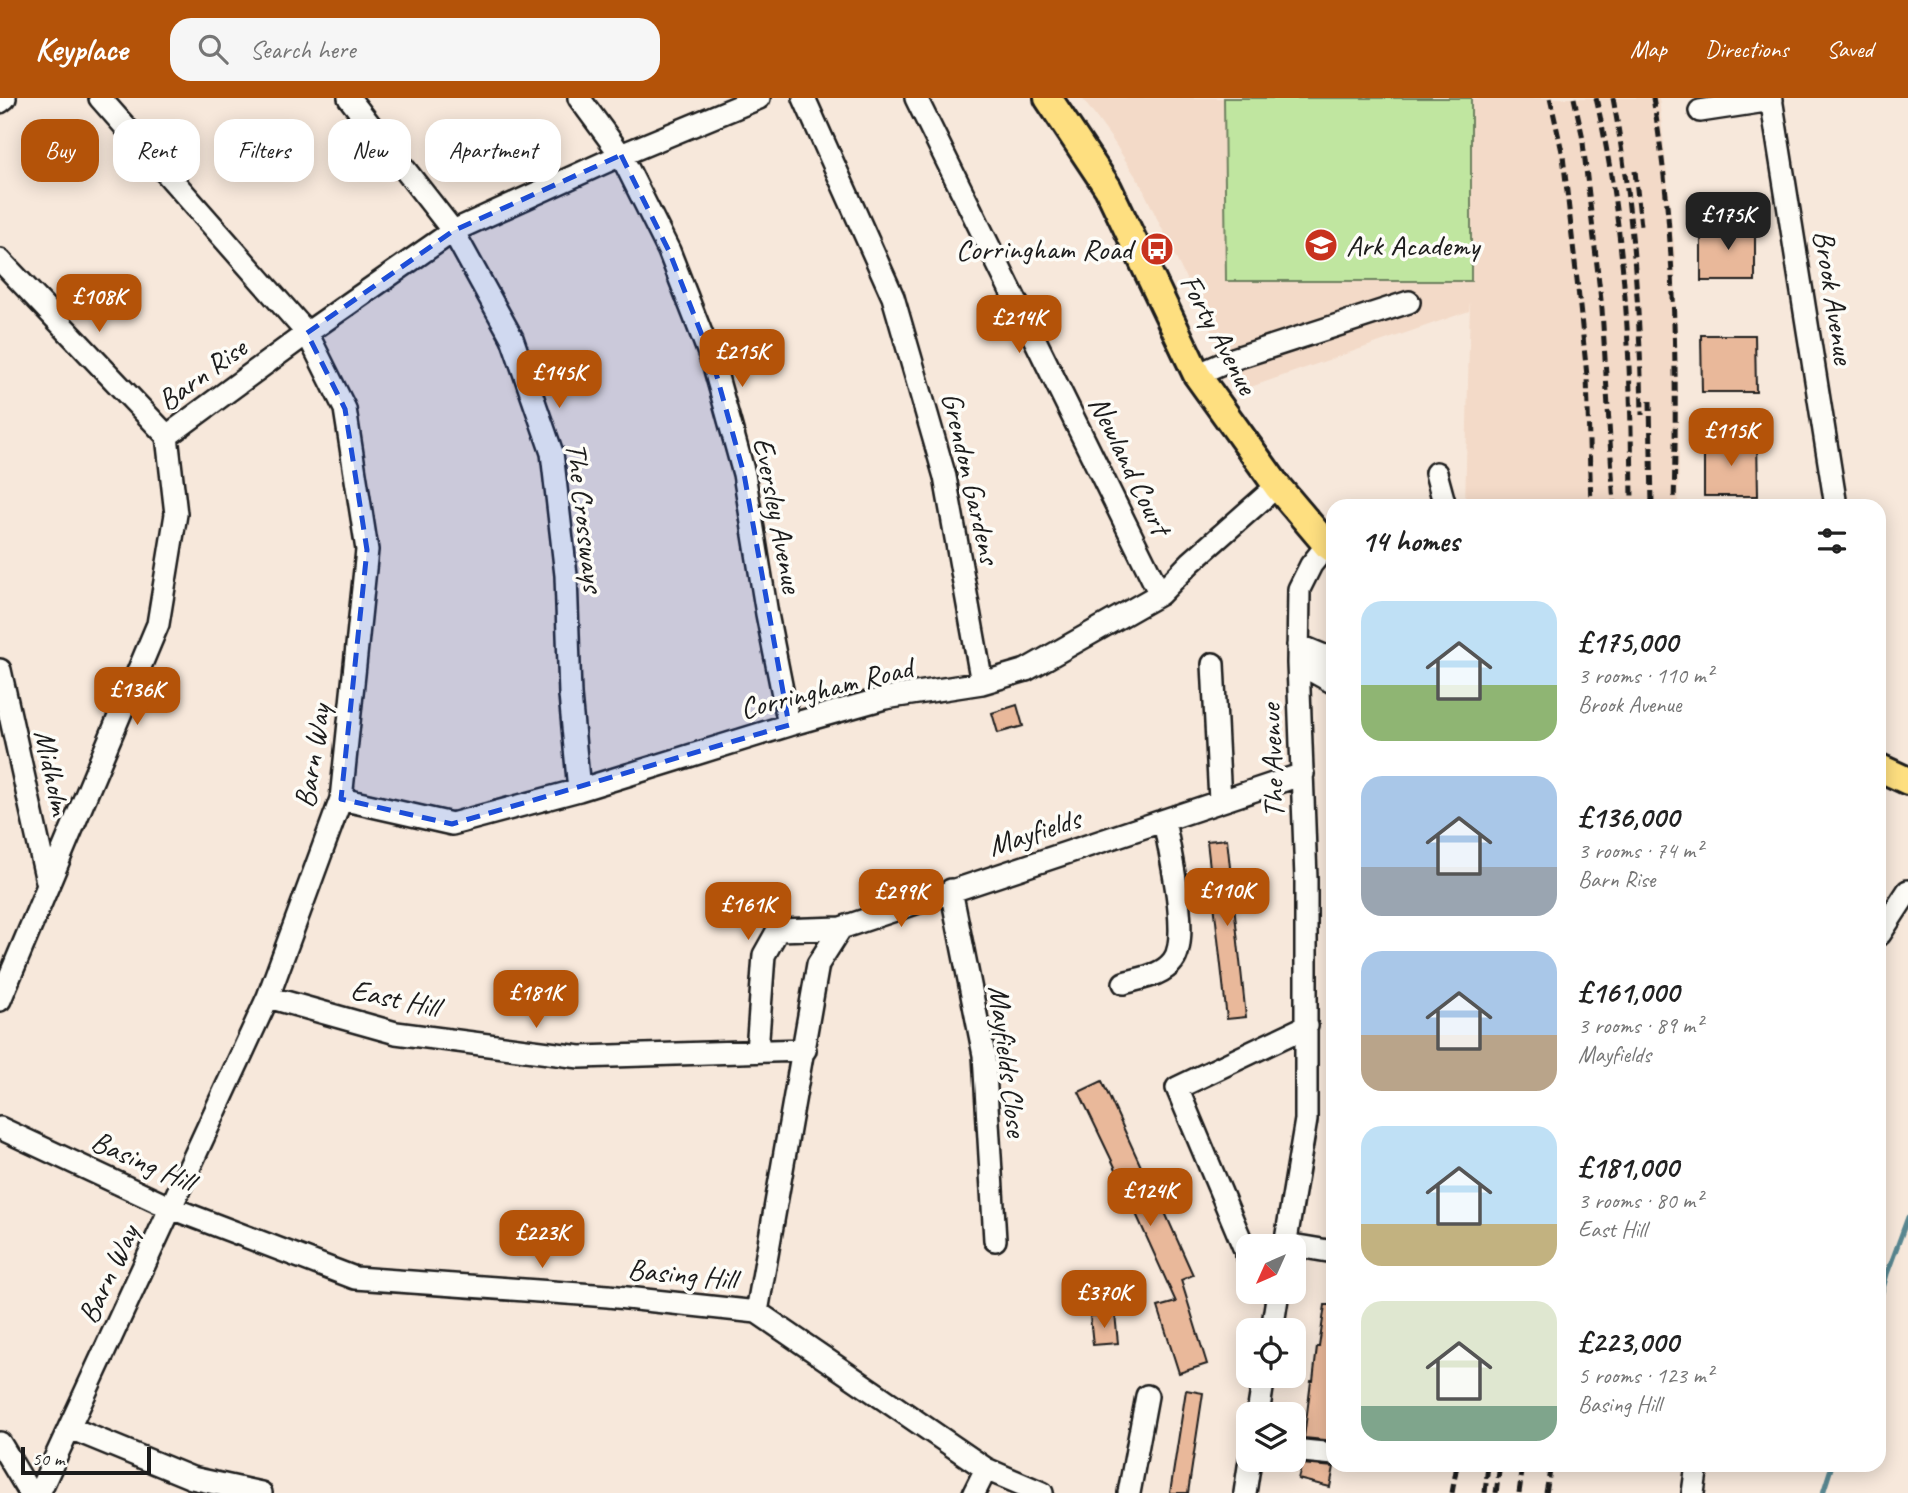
<!DOCTYPE html>
<html lang="en">
<head>
<meta charset="utf-8">
<style>
	body { margin:0; font-family:Caveat,sans-serif; background:#f6f6f6; color:#222; height:100vh; display:flex; flex-direction:column; font-size:26px; white-space:nowrap }
	* { box-sizing:border-box; margin:0 }
	p { font-size:23px; color:#767676 }
	.icon { flex:none; width:38px; height:38px; fill:none; stroke:currentColor; stroke-width:2; stroke-linecap:round; stroke-linejoin:round }
	.map { position:relative; flex:1; overflow:hidden }
	.sheet { position:absolute; left:1326px; top:401px; width:560px; height:973px; display:flex; flex-direction:column; background:#fff; border-radius:21px; box-shadow:0 4px 18px #0003 }
	.sheet>* { flex:none }
	.banner { position:absolute; left:21px; top:21px; width:665px; height:63px; display:flex; gap:14px }
	.needle { width:46px; rotate:225deg }
	.controls { position:absolute; left:1236px; top:1136px; display:grid; gap:14px }
	.controls a { display:grid; place-items:center; width:70px; height:70px; border-radius:14px; background:#fff; box-shadow:0 4px 18px #0003; font-size:35px }
	.scale { position:absolute; left:21px; bottom:18px; width:130px; box-sizing:border-box; padding-left:7px; border:4px solid #1c1c1c; border-top:0; font-size:19px; line-height:24px; white-space:nowrap; color:#1c1c1c; -webkit-text-stroke:5px #fdfcf7; paint-order:stroke }
	.price { position:absolute; translate:-50% -60px; padding:0 16px; border-radius:14px; background:#b45309; color:#fff; font-size:23px; line-height:46px; filter:drop-shadow(0 2px 4px #0008) }
	.price::after { content:''; position:absolute; left:50%; top:42px; width:21px; height:16px; margin-left:-10px; background:inherit; clip-path:polygon(0 0,100% 0,50% 100%) }
	.price.active { background:#222; color:#fff }
	ul { padding:0; list-style:none }
	li { display:flex; align-items:center; gap:21px; height:175px; padding:0 35px }
	li span { display:grid; place-items:center; flex:none; width:196px; height:140px; border-radius:21px; color:#555 }
	li>.icon { margin-inline-start:auto }
	span .icon { width:84px; height:84px; fill:#fffc; stroke-width:1 }
	li b { font-size:30px }
	h2 { display:flex; justify-content:space-between; align-items:center; height:84px; padding:0 35px; font-size:30px }
	.chip { padding:0 24px; border-radius:21px; background:#fff; box-shadow:0 4px 18px #0003; font-size:24px; line-height:63px }
	.chip.active { background:#b45309; color:#fff }
	header { display:flex; align-items:center; gap:42px; box-sizing:border-box; height:98px; padding:0 35px; background:#b45309; color:#fff }
	header strong { font-size:33px }
	nav { display:flex; gap:38px; margin-inline-start:auto; font-size:24px }
	.search { width:490px; height:63px; background:#f6f6f6; display:flex; align-items:center; gap:18px; box-sizing:border-box; padding:0 24px; border-radius:21px; color:#767676; font-size:26px }
	.map>svg:first-child { display:block }
	.built { fill:#f3dac8 }
	.park { fill:#c0e6a0; stroke:#6e815e; stroke-width:2 }
	.lines { fill:none; stroke-linecap:round; stroke-linejoin:round }
	.stream { stroke:#598791; stroke-width:5 }
	.building { fill:#e9b89a; stroke:#1c1c1c; stroke-width:2 }
	.minor-casing { stroke:#1c1c1c; stroke-width:26 }
	.major-casing { stroke:#1c1c1c; stroke-width:32 }
	.minor { stroke:#fdfcf7; stroke-width:21 }
	.major { stroke:#fedf80; stroke-width:26 }
	.rail { stroke:#1c1c1c; stroke-width:5; stroke-dasharray:10 5; stroke-linecap:butt }
	.marked { fill:#1d4ed8; fill-opacity:0.2; stroke:#1d4ed8; stroke-width:5; stroke-dasharray:14 9; stroke-linejoin:round }
	.labels { text-anchor:middle; stroke-width:7; stroke-linejoin:round; paint-order:stroke }
	.poi-label { font-size:30px; fill:#1c1c1c; stroke:#fdfcf7; text-anchor:start }
	.street-label { font-size:30px; fill:#1c1c1c; stroke:#fdfcf7 }
</style>
</head>
<body>
<header>
<strong>Keyplace</strong>
<div class="search"><svg class="icon" aria-label="search" viewBox="0 0 24 24"><circle cx="10" cy="10" r="6"/><path d="M15 15l6 6"/></svg>Search here</div>
<nav><a>Map</a><a>Directions</a><a>Saved</a></nav>
</header>
<div class="map">
<svg width="1908" height="1395" viewBox="0 0 1908 1395">
	<rect width="100%" height="100%" fill="#f7e8db"/>
	<filter id="ink" filterUnits="userSpaceOnUse"><feTurbulence type="fractalNoise" baseFrequency=".0143" numOctaves="2"/><feDisplacementMap in="SourceGraphic" scale="14" xChannelSelector="R" yChannelSelector="G"/><feConvolveMatrix kernelMatrix="1 2 1 2 8 2 1 2 1" color-interpolation-filters="sRGB"/></filter>
	<g filter="url(#ink)">
		<path class="built" d="M1082,0H1659L1675,155L1679,359L1678,408H1465L1470,204L1469,213L1242,292L1223,258L1141,87L1112,41Z"/>
		<path class="park" d="M1224,0H1471V183H1226Z"/>
		<g class="lines">
			<path class="stream" d="M1880,1201L1887,1176L1908,1119
				M1823,1395L1832,1367"/>
		</g>
		<path class="building" d="M1701,126H1755V183H1701Z
			M1701,237H1755L1756,294H1702Z
			M1704,341H1757L1758,398H1704Z
			M1017,607L1023,628L998,635L992,615Z
			M1227,741L1246,919L1227,921L1207,743Z
			M1102,983L1143,1073L1146,1072L1193,1177L1181,1182L1207,1266L1179,1275L1158,1209L1176,1204L1114,1067L1079,994Z
			M1325,1207H1334V1343L1304,1340L1311,1283H1313L1317,1249H1319Z
			M1115,1216L1118,1245L1093,1247L1090,1218Z
			M1186,1292L1203,1295L1188,1395H1170Z
			M1302,1366L1334,1369L1330,1389L1298,1381Z"/>
		<g class="lines">
			<defs>
				<path id="minor" d="M349,0L453,133L512,240L552,355L566,477L570,597L579,692
					M579,0L621,57L669,153L714,268L744,376L767,516L789,627
					M804,0L893,199L945,379L982,585
					M916,0L1160,496
					M1771,0L1836,408
					M0,4L5,0
					M1700,13L1772,2
					M0,162L167,338
					M1197,277L1236,260L1409,204
					M167,338L307,235L453,133L621,57L759,0
					M1436,375L1445,408
					M1298,547L1334,562
					M1298,565L1334,585
					M1213,566L1220,703
					M0,572L48,788
					M341,701L452,726L579,692L789,627L885,600L982,585L1026,572L1160,496L1191,464L1277,388
					M951,792L984,957L995,1142
					M1880,836L1908,793
					M1124,885C1140,880 1162,878 1173,863C1191,840 1169,752 1164,722
					M268,899L396,935L580,959L805,952
					M0,902L158,526L176,416L167,338
					M757,953L764,857L778,832L841,830
					M0,1030L171,1110L355,1180L608,1198L757,1214L986,1371L1042,1395
					M1286,1146L1334,1154
					M1285,1148L1306,1022V781L1298,565L1299,491L1311,467L1327,447
					M1248,1159L1177,990L1307,928
					M757,1214L818,866L841,830L1303,676
					M1272,1232L1278,1194
					M1258,1316L1264,1278
					M70,1330L192,1380L261,1395
					M0,1345L30,1395
					M1293,1352L1334,1356
					M39,1395L268,899L341,701L367,452L345,311L307,235L100,0
					M974,1395L986,1371
					M1129,1395L1147,1298
					M1245,1395L1250,1362
					M1693,1395L1697,1367"/>
				<path id="major" d="M1048,0L1108,90L1197,277L1277,388L1327,447L1334,452
					M1880,670L1908,683"/>
			</defs>
			<use href="#minor" class="minor-casing"/>
			<use href="#major" class="major-casing"/>
			<use href="#minor" class="minor"/>
			<use href="#major" class="major"/>
			<path class="rail" d="M1550,0L1563,58L1580,209L1587,278L1591,408
				M1574,0L1582,36L1602,211L1614,408
				M1596,0C1627,134 1631,270 1632,408
				M1613,0C1632,104 1640,211 1642,317
				M1653,0C1676,134 1677,272 1674,408
				M1635,73L1641,128
				M1650,303L1652,408
				M1452,1395L1457,1367
				M1485,1395L1488,1367
				M1496,1395L1500,1367
				M1519,1395L1523,1367
				M1546,1395L1551,1367"/>
		</g>
	</g>
	<path class="marked" d="M621,57L669,153L714,268L744,376L789,627L452,726L341,701L367,452L345,311L307,235L453,133Z"/>
	<defs>
		<symbol id="school-disc" viewBox="-11 -11 22 22"><circle r="9.5" fill="#c8321e" stroke="#fdfcf7"/><path d="M0-5L7-2L0 1L-7-2ZM-4 1L0 2.5L4 1V4Q0 6-4 4Z" fill="#fff"/></symbol>
		<symbol id="bus-disc" viewBox="-11 -11 22 22"><circle r="9.5" fill="#c8321e" stroke="#fdfcf7"/><path d="M-5-6H5V4H4V6H2V4H-2V6H-4V4H-5ZM-3.5-4V0h7V-4ZM-3.5 1.2v1.5H-2V1.2ZM2 1.2v1.5H3.5V1.2Z" fill="#fff"/></symbol>
	</defs>
	<g fill-rule="evenodd">
		<use href="#school-disc" x="1302" y="128" width="38" height="38"/>
		<use href="#bus-disc" x="1138" y="132" width="38" height="38"/>
	</g>
	<g class="labels">
		<g class="poi-label">
			<text x="1346" y="157">Ark Academy</text>
			<text x="1132" y="161" text-anchor="end">Corringham Road</text>
		</g>
		<g class="street-label">
			<text transform="translate(1834 199) rotate(81)" y="10">Brook Avenue</text>
			<text transform="translate(1219 236) rotate(62)" y="10">Forty Avenue</text>
			<text transform="translate(202 276) rotate(-36)" y="10">Barn Rise</text>
			<text transform="translate(1130 367) rotate(64)" y="10">Newland Court</text>
			<text transform="translate(971 380) rotate(77)" y="10">Grendon Gardens</text>
			<text transform="translate(778 417) rotate(79)" y="10">Eversley Avenue</text>
			<text transform="translate(585 419) rotate(83)" y="10">The Crossways</text>
			<text transform="translate(826 590) rotate(-14)" y="10">Corringham Road</text>
			<text transform="translate(312 658) rotate(-81)" y="10">Barn Way</text>
			<text transform="translate(1272 663) rotate(-92)" y="10">The Avenue</text>
			<text transform="translate(53 674) rotate(78)" y="10">Midholm</text>
			<text transform="translate(1034 734) rotate(-18)" y="10">Mayfields</text>
			<text transform="translate(395 900) rotate(12)" y="10">East Hill</text>
			<text transform="translate(1008 963) rotate(83)" y="10">Mayfields Close</text>
			<text transform="translate(143 1063) rotate(24)" y="10">Basing Hill</text>
			<text transform="translate(108 1176) rotate(-65)" y="10">Barn Way</text>
			<text transform="translate(682 1176) rotate(6)" y="10">Basing Hill</text>
		</g>
	</g>
</svg>
<div class="controls">
<a><svg class="needle" viewBox="-14 -14 28 28"><path d="M0-13l5 13h-10z" fill="#e53935"/><path d="M0 13l5-13h-10z" fill="#767676"/></svg></a>
<a><svg class="icon" aria-label="locate" viewBox="0 0 24 24"><circle cx="12" cy="12" r="6"/><path d="M12 2v4M12 18v4M2 12h4M18 12h4"/></svg></a>
<a><svg class="icon" aria-label="layers" viewBox="0 0 24 24"><path d="M12 4l9 5-9 5-9-5zM3 14l9 5 9-5"/></svg></a>
</div>
<div class="scale">50 m</div>
<b class="price active" style="left:1728px;top:154px">£175K</b>
<b class="price" style="left:99px;top:236px">£108K</b>
<b class="price" style="left:1019px;top:257px">£214K</b>
<b class="price" style="left:742px;top:291px">£215K</b>
<b class="price" style="left:559px;top:312px">£145K</b>
<b class="price" style="left:1731px;top:370px">£115K</b>
<b class="price" style="left:137px;top:629px">£136K</b>
<b class="price" style="left:1227px;top:830px">£110K</b>
<b class="price" style="left:901px;top:831px">£299K</b>
<b class="price" style="left:748px;top:844px">£161K</b>
<b class="price" style="left:536px;top:932px">£181K</b>
<b class="price" style="left:1150px;top:1130px">£124K</b>
<b class="price" style="left:542px;top:1172px">£223K</b>
<b class="price" style="left:1104px;top:1232px">£370K</b>
<div class="banner">
<a class="chip active">Buy</a>
<a class="chip">Rent</a>
<a class="chip">Filters</a>
<a class="chip">New</a>
<a class="chip">Apartment</a>
</div>
<section class="sheet">
<h2>14 homes<svg class="icon" aria-label="filters" viewBox="0 0 24 24"><path d="M4 7h16M4 17h16"/><circle cx="9" cy="7" r="2"/><circle cx="15" cy="17" r="2"/></svg></h2>
<ul>
<li><span style="background:linear-gradient(#bfe0f5 60%,#8fb573 0)"><svg class="icon" aria-label="home" viewBox="0 0 24 24"><path d="M3 11l9-7 9 7M6 9v11h12V9"/></svg></span><div><b>£175,000</b><p>3 rooms · 110 m²</p><p>Brook Avenue</p></div></li>
<li><span style="background:linear-gradient(#a9c7e8 65%,#9aa5b1 0)"><svg class="icon" aria-label="home" viewBox="0 0 24 24"><path d="M3 11l9-7 9 7M6 9v11h12V9"/></svg></span><div><b>£136,000</b><p>3 rooms · 74 m²</p><p>Barn Rise</p></div></li>
<li><span style="background:linear-gradient(#a9c7e8 60%,#b9a48a 0)"><svg class="icon" aria-label="home" viewBox="0 0 24 24"><path d="M3 11l9-7 9 7M6 9v11h12V9"/></svg></span><div><b>£161,000</b><p>3 rooms · 89 m²</p><p>Mayfields</p></div></li>
<li><span style="background:linear-gradient(#bfe0f5 70%,#c2b280 0)"><svg class="icon" aria-label="home" viewBox="0 0 24 24"><path d="M3 11l9-7 9 7M6 9v11h12V9"/></svg></span><div><b>£181,000</b><p>3 rooms · 80 m²</p><p>East Hill</p></div></li>
<li><span style="background:linear-gradient(#dfe7d0 75%,#7fa58c 0)"><svg class="icon" aria-label="home" viewBox="0 0 24 24"><path d="M3 11l9-7 9 7M6 9v11h12V9"/></svg></span><div><b>£223,000</b><p>5 rooms · 123 m²</p><p>Basing Hill</p></div></li>
</ul>
</section>
</div>
</body>
</html>
